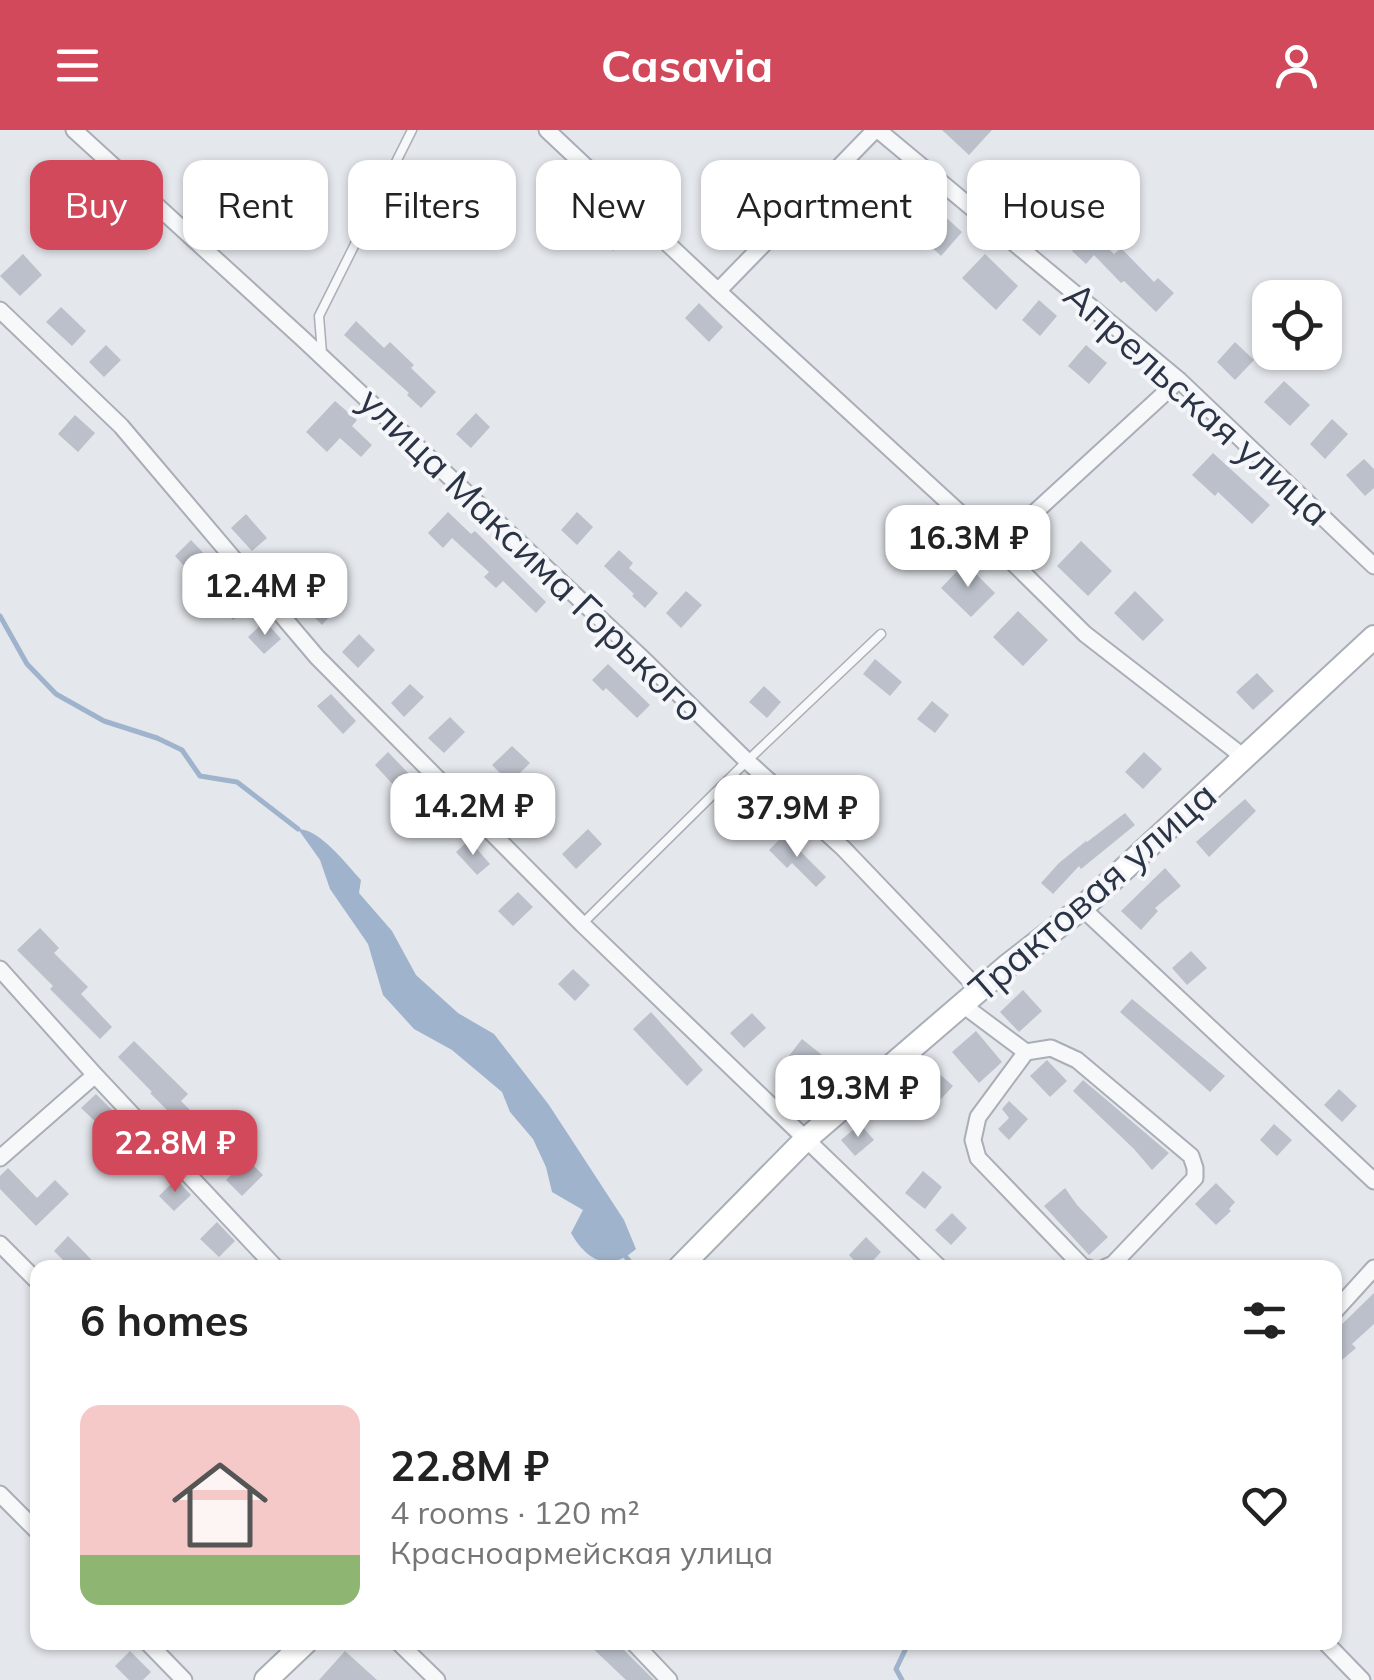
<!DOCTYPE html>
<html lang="en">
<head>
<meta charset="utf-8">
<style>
	body { margin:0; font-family:Mulish,sans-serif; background:#f2f2f2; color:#222; height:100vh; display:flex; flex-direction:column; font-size:38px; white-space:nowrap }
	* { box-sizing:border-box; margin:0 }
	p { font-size:32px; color:#767676 }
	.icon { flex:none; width:55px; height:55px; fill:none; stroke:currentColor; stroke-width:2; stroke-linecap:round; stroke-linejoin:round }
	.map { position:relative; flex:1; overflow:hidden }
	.drawer { position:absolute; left:30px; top:1130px; width:1312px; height:390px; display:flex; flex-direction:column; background:#fff; border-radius:20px; box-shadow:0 2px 8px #0004 }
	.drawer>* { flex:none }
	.banner { position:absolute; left:30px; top:30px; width:1315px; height:90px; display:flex; gap:20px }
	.buttons { position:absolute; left:1252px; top:150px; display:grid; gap:20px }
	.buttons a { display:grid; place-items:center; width:90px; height:90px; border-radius:20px; background:#fff; box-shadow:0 2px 8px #0004; font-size:50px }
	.price { position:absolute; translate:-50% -85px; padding:0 22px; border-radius:20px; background:#fff; color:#222; font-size:32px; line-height:65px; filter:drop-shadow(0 2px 5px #0008) }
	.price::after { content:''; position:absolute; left:50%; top:60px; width:30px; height:22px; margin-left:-15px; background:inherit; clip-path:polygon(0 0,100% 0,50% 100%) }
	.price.current { background:#d1495b; color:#fff }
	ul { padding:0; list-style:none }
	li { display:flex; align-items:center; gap:30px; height:250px; padding:0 50px }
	li span { display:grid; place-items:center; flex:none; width:280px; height:200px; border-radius:20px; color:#555 }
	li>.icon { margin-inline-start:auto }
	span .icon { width:120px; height:120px; fill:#fffc; stroke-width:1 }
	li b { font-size:42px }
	h2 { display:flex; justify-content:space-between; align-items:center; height:120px; padding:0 50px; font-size:42px }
	.tag { padding:0 35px; border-radius:20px; background:#fff; box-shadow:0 2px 8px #0004; font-size:35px; line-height:90px }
	.tag.current { background:#d1495b; color:#fff }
	header { display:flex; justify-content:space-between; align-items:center; height:130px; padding:0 50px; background:#d1495b; color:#fff; font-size:45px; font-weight:700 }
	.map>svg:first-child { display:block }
	.water { fill:#9fb4cc }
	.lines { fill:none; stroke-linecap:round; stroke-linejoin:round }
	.stream { stroke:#9fb4cc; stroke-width:5 }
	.building { fill:#bbc0ca }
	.lane-casing { stroke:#a9aeb7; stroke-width:11 }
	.street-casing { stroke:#a9aeb7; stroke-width:19 }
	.secondary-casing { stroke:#a9aeb7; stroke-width:26 }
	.lane { stroke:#f7f8fa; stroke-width:8 }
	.street { stroke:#f7f8fa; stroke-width:15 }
	.secondary { stroke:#fff; stroke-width:22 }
	.labels { text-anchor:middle; stroke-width:8; stroke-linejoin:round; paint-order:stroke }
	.street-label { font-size:38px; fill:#2b3445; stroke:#f4f6f9 }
</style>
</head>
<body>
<header><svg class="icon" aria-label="menu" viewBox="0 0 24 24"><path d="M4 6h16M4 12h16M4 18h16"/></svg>Casavia<svg class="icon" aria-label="person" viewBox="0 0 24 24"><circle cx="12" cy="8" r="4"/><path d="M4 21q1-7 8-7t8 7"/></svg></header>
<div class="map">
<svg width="1374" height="1550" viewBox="0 0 1374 1550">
	<rect width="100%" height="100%" fill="#e4e7ec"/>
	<path class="water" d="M298,699C320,699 346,734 361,750L359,763L392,801L416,845L458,883L494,904L549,975L624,1090L636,1119C609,1143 587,1131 571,1103L583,1080L552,1062L546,1037L533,1009L510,982L502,962L452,920L414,899L383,865L368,814L330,759L320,730Z"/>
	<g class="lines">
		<path class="stream" d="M0,486L27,534L56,564L104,591L157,608L182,620L200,646L237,652L298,699
			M626,1127L635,1138
			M902,1550L896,1539L909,1512"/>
	</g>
	<path class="building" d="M942,0H992L969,25Z
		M885,35L916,65L918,62L962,102L941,126L897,85L899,83L868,53Z
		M1028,36L1087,89L1082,93L1114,124L1121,118L1154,152L1158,148L1174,163L1156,182L1124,151L1121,153L1094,125L1086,134L1072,121L1078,115L1032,72L1030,73L1010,55Z
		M585,59L628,106L613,121L570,74Z
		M23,124L42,145L20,166L0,146Z
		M985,124L1018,156L996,180L962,148Z
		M1039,170L1057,186L1040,206L1022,190Z
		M699,173L723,197L709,212L685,188Z
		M61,177L86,201L72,216L46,192Z
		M356,191L384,218L390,212L414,235L411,238L436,262L421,278L407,265L409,263L344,205Z
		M1235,212L1254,230L1235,250L1217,232Z
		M106,215L121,230L104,247L89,232Z
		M1086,215L1107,233L1089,254L1068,236Z
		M1284,251L1310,275L1290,296L1264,272Z
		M335,271L357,290L352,296L372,315L361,327L340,308L327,322L306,302Z
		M476,283L490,297L471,318L456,304Z
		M75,285L95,303L78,322L58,304Z
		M1332,289L1348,304L1325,329L1310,314Z
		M1213,323L1270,375L1252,394L1218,362L1215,366L1192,345Z
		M1364,329L1374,339V358L1365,366L1346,345Z
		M448,382L471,404L475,401L546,472L536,483L503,451L496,458L484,447L489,442L452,408L443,418L428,403Z
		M577,382L593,397L577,415L561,400Z
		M246,384L267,408L252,421L231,398Z
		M923,393L945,413L927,433L905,413Z
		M191,410L213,433L210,436L249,474L233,490L175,426Z
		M1081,411L1112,441L1088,466L1057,436Z
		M619,420L633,433L629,438L658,463L645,478L632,466L634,464L604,436Z
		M290,431L316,461L336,480L322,495L289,461L287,463L273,446Z
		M965,433L995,463L971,487L941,458Z
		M686,461L702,475L681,498L666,483Z
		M1135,461L1164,490L1143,511L1114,483Z
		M1018,481L1048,510L1023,536L993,507Z
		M265,491L281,509L264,524L248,507Z
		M359,504L375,520L358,538L342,522Z
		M875,529L902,552L890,566L863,544Z
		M608,534L650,575L637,588L606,558L603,561L592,550Z
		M1257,543L1274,561L1253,580L1236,562Z
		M410,554L424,567L404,587L391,573Z
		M764,556L781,572L767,588L749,572Z
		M331,564L356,591L343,604L317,576Z
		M932,571L949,585L935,603L917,589Z
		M450,587L465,602L444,623L428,608Z
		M512,616L530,633L510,653L492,635Z
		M388,622L438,674L414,696L398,679L407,670L375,635Z
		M1144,622L1162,639L1143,659L1125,642Z
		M1245,669L1256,681L1209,727L1196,712Z
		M1125,683L1135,695L1081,739L1079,736L1053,764L1041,753L1059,733L1086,711L1087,712Z
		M588,699L602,714L576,739L562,724Z
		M784,705L826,747L816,757L792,733L787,738L769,720Z
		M469,710L490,734L477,745L456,722Z
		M1165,738L1181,756L1155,778L1158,781L1141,800L1121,781Z
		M518,762L533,777L513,796L498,781Z
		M40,798L59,818L54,823L88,857L81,864L112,897L100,909L50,859L53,856L17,820Z
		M1191,821L1207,838L1187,855L1172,838Z
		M573,839L590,855L575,871L558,854Z
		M1023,860L1042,881L1019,902L1000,882Z
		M1132,869L1225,946L1210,962L1120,882Z
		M651,882L703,940L687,956L633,899Z
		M752,883L766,898L744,918L730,903Z
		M976,901L1002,932L979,953L952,922Z
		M802,909L822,925L804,946L785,931Z
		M134,911L188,964L181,971L217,1008L203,1022L178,997L181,994L150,963L152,962L118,927Z
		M1047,930L1067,951L1050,967L1030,946Z
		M932,937L953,956L929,982L908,963Z
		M1083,950L1169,1023L1152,1040L1134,1019L1073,961Z
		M1339,959L1357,976L1342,992L1324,975Z
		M96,964L115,983L101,997L81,978Z
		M1009,971L1028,989L1009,1010L998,999L1009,988L1002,979Z
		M860,994L874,1010L855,1026L841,1010Z
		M1274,994L1292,1010L1277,1026L1260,1010Z
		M247,1029L263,1045L242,1066L226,1050Z
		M8,1038L37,1068L55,1050L69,1064L36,1096L0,1059V1046Z
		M923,1041L942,1057L925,1079L905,1063Z
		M176,1049L191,1065L174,1081L159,1066Z
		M1216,1053L1235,1072L1229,1079L1231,1081L1216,1095L1195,1074Z
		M1065,1058L1077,1075L1108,1107L1089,1125L1044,1076Z
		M952,1083L967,1098L951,1115L935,1100Z
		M217,1092L235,1111L219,1127L200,1109Z
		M68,1106L85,1123L99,1138H71L54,1121Z
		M866,1107L881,1122L866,1138H861L849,1125Z
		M1374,1163V1194L1352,1214L1356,1218L1335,1236V1201Z
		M586,1512H616L654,1550H626Z
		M130,1521L151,1542L143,1550H129L115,1536Z
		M345,1521L377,1550H319Z"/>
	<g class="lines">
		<defs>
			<path id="lane" d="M322,223L319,186L412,0
				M582,794L747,631L881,504"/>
			<path id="street" d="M74,0L304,210L644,530L747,631L843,718L979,860
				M547,0L718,161L997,417L1085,504L1245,628
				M878,0L1179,250L1374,436
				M718,161L875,0
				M0,180L121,296L317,527L582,794L940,1138
				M997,417L1179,250
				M1082,778L1374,1051
				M0,839L95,945L276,1138
				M963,875L1026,922
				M0,1028L95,945
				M0,1114L38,1152
				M1089,1138L1083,1137L978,1028L973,1010L978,987L1026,922L1051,918L1077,930L1191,1026L1195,1038V1048L1113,1134L1104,1138
				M1335,1181L1374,1138
				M0,1364L38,1402
				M147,1512L184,1550
				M398,1512L437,1550
				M633,1512L669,1550
				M1325,1512L1362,1550"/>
			<path id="secondary" d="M679,1138L805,1010L1006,837L1082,778L1374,507
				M266,1550L306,1512"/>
		</defs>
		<use href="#lane" class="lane-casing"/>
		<use href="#street" class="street-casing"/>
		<use href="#secondary" class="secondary-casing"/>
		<use href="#lane" class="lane"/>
		<use href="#street" class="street"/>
		<use href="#secondary" class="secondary"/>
	</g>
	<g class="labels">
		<g class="street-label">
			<text transform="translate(1197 274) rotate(42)" y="13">Апрельская улица</text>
			<text transform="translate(531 425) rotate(44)" y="13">улица Максима Горького</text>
			<text transform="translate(1093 762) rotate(-41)" y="13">Трактовая улица</text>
		</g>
	</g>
</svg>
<div class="buttons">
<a><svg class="icon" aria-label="locate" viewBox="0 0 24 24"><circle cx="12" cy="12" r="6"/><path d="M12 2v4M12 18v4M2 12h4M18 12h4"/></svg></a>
</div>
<b class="price" style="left:968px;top:460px">16.3M ₽</b>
<b class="price" style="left:265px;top:508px">12.4M ₽</b>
<b class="price" style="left:473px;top:728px">14.2M ₽</b>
<b class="price" style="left:797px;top:730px">37.9M ₽</b>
<b class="price" style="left:858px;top:1010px">19.3M ₽</b>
<b class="price current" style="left:175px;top:1065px">22.8M ₽</b>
<div class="banner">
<a class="tag current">Buy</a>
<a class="tag">Rent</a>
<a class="tag">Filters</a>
<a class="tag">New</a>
<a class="tag">Apartment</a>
<a class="tag">House</a>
</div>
<section class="drawer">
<h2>6 homes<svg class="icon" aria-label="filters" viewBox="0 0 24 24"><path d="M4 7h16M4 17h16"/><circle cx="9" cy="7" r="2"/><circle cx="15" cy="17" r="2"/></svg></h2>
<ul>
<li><span style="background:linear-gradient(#f6c9c9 75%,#8fb573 0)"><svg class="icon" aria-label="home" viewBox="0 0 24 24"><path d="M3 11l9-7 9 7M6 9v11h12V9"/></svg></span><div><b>22.8M ₽</b><p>4 rooms · 120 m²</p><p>Красноармейская улица</p></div><svg class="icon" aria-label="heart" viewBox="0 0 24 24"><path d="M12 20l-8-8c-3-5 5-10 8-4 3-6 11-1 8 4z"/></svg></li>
</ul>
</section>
</div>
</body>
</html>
